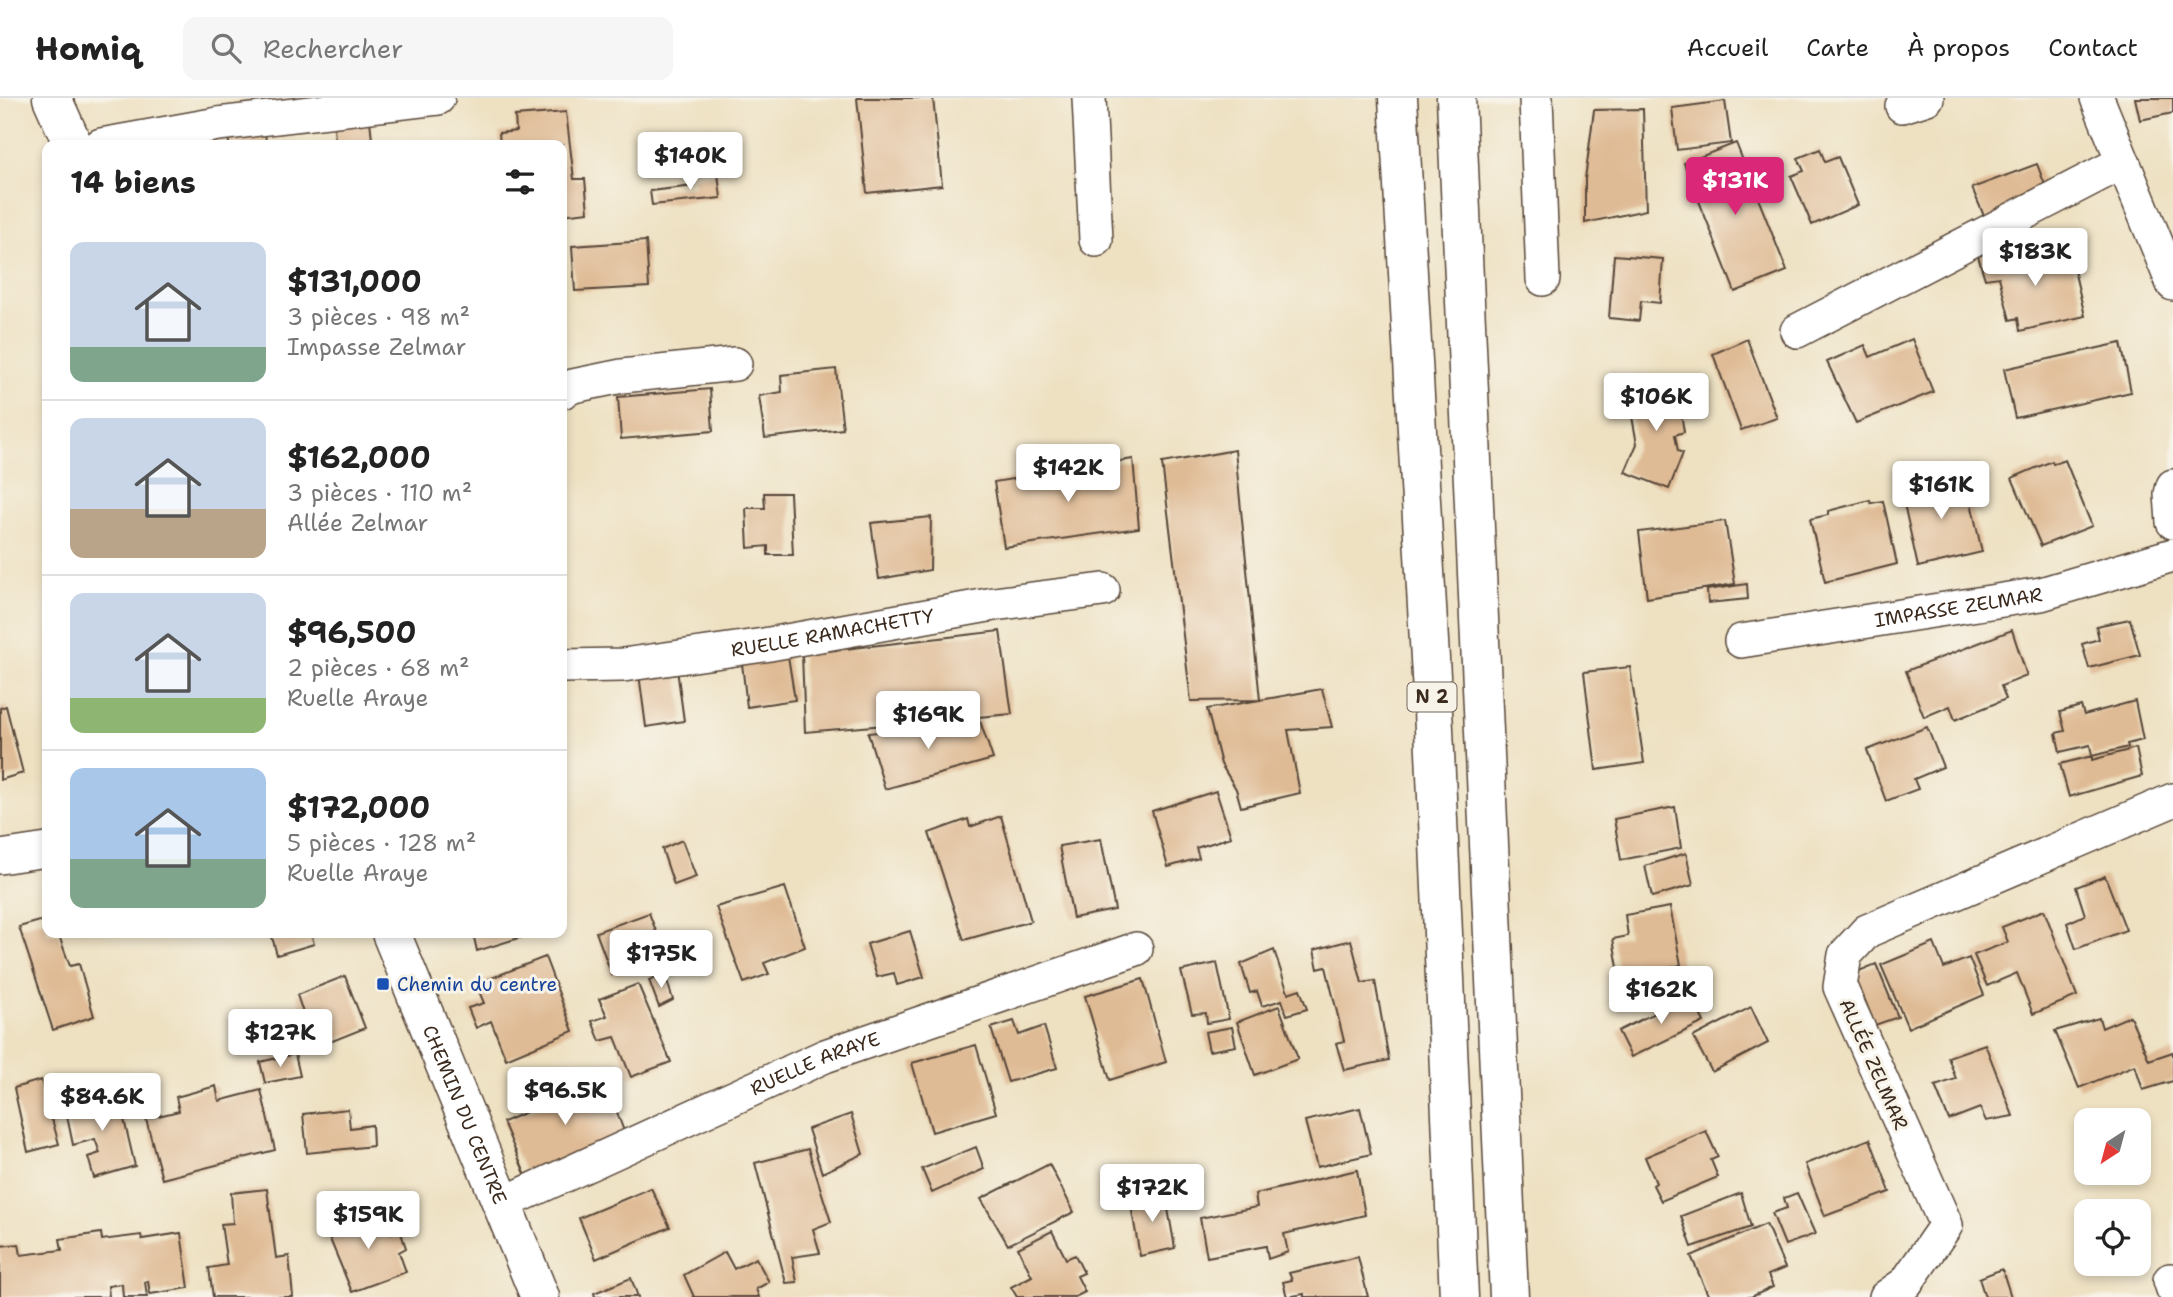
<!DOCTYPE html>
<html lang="fr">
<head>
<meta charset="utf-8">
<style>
	body { margin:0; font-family:"Shantell Sans",sans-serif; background:#f6f6f6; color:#222; height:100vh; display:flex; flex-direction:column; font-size:26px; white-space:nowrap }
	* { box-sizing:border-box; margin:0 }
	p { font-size:23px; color:#767676 }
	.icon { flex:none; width:38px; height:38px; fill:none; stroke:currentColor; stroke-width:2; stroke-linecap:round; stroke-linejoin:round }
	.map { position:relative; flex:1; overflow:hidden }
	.details { position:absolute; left:42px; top:42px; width:525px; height:798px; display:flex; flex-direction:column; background:#fff; border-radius:14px; box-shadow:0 4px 10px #0003 }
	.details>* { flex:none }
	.needle { width:46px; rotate:216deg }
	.buttons { position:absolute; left:2074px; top:1010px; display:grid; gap:14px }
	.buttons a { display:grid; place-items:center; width:77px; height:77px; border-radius:14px; background:#fff; box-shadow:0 4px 10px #0003; font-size:35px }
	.price { position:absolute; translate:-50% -60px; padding:0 16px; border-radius:7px; background:#fff; color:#222; font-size:23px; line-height:46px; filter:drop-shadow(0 2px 4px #0008) }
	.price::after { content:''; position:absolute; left:50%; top:42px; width:21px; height:16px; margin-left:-10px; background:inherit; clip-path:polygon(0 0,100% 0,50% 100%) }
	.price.on { background:#db2777; color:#fff }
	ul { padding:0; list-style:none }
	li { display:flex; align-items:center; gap:21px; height:175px; padding:0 28px }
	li+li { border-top:2px solid #e0e0e0 }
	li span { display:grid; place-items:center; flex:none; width:196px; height:140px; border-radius:14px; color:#555 }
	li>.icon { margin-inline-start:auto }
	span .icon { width:84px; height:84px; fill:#fffc; stroke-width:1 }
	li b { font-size:30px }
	h2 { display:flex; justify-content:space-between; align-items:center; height:84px; padding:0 28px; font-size:30px }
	header { display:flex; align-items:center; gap:42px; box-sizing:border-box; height:98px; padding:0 35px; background:#fff; border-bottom:2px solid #e0e0e0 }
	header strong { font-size:33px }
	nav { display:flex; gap:38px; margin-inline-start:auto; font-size:24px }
	.search { width:490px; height:63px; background:#f6f6f6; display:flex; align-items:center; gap:18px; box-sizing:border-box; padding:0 24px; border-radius:14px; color:#767676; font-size:26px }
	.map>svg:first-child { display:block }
	.building { fill:#dfbb95 }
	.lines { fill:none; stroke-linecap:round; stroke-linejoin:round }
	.minor-casing { stroke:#564537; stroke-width:36 }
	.tertiary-casing { stroke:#564537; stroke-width:41 }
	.trunk-casing { stroke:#564537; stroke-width:41 }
	.minor { stroke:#fff; stroke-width:33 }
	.tertiary { stroke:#fff; stroke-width:38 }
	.trunk { stroke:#fff; stroke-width:38 }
	.transit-dot { fill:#1a4fb4; stroke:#f7f3e8; stroke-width:2.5 }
	.labels { text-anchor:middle; stroke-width:6; stroke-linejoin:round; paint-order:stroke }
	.shield { fill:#f7f3e8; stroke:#73665b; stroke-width:2 }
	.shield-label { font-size:18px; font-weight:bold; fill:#3b2a1e }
	.street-label { font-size:19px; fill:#3b2a1e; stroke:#f7f3e8 }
	.transit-label { font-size:19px; fill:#164399; stroke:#f7f3e8; text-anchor:start }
</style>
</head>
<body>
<header>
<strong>Homiq</strong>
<div class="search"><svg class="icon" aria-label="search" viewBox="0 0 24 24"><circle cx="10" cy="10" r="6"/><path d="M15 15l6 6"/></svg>Rechercher</div>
<nav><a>Accueil</a><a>Carte</a><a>À propos</a><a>Contact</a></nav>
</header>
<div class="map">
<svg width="2173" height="1199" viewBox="0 0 2173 1199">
	<rect width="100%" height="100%" fill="#f7f3e8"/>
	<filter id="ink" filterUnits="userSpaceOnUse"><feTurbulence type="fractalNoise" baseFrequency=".0143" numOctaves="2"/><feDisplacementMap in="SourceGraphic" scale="14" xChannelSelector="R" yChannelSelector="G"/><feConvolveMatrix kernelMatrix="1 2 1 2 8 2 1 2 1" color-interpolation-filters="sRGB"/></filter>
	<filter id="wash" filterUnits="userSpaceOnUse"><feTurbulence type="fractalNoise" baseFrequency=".00686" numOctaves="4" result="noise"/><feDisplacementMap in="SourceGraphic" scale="28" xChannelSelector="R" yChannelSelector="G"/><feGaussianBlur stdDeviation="1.57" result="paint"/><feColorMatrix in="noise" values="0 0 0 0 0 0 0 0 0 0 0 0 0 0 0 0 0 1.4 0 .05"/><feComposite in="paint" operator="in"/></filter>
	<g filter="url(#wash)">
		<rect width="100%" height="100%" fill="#eee1c2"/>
		<g id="blocks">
			<path class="building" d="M857,0H933L942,87L867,95Z
				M2135,0H2173V15L2140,22Z
				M1725,3L1731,45L1677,52L1672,10Z
				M1643,11L1646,112L1585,125V81L1594,12Z
				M566,14L574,81H585L588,114L562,117V47H500L499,35L516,33L515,18Z
				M370,22L372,42L335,46L334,25Z
				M265,29L266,47H229L228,33Z
				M1736,45L1787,173L1735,194L1684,65Z
				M1820,51L1825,64L1838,59L1858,107L1812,127L1791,78L1804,73L1798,60Z
				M2037,66L2050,100L1987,125L1972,90Z
				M718,76L721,100L652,107L650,93L694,88L693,79Z
				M646,143L649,189L575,193L572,148Z
				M2017,147L2024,171L2071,159L2085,218L2020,233L2018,220L2010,222L1999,179L1985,181L1978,158Z
				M1614,157L1663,161L1660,205L1641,203L1639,223L1609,220Z
				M1747,241L1777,320L1741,332L1713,256Z
				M1912,241L1933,294L1856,325L1827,264L1865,247L1870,259Z
				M2121,245L2131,294L2015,320L2004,271Z
				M836,271L843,331L765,340L759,298L782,294L781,277Z
				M1676,283L1684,334L1675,337L1678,353L1683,355L1669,391L1625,374L1637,346L1627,291Z
				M710,291L713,333L621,341L618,299Z
				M1235,352L1260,602L1322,591L1332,629L1288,632L1300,695L1241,709L1236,691L1221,666L1207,611L1260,602L1191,603L1162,365Z
				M1133,361L1139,430L1004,449L994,384Z
				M2065,362L2092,428L2041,448L2012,380L2052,363L2053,366Z
				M1965,377L1982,454L1918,469L1901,392Z
				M764,395H790L793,457H768V448L748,450L746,410H765Z
				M1870,402L1871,405L1883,403L1897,466L1825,484L1810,421L1828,417V413Z
				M931,419L930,472L879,481L871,425Z
				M1725,423L1735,486L1647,500L1639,434Z
				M1747,486L1748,501L1708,505L1707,492Z
				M2130,521L2140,557L2089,570L2082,546L2099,541L2096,528Z
				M2012,532L2027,578L2001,588L2006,601L1955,622L1950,608L1924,619L1906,573Z
				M1000,533L1012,616L805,634L802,556Z
				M788,558L795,602L747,609L742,565Z
				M1630,569L1644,665L1596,672L1584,574Z
				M677,571L684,623L646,629L639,576Z
				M2135,603L2143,642L2127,646L2128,649L2092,658V662L2136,650L2142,678L2069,699L2060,666L2092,658L2090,647L2060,654L2056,635L2065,633L2060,614L2081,608L2084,617Z
				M6,608L23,675L0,682V610Z
				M980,623L993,661L885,691L868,635Z
				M1927,629L1943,669L1914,681L1918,691L1886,703L1867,652Z
				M1216,693L1231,739L1196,750L1199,760L1168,769L1152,713Z
				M1675,709L1681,750L1621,762L1614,721Z
				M1001,718L1031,823L964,842L929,735L968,721L970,729Z
				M1101,741L1115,812L1073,820L1059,748Z
				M682,742L696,779L674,787L662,751Z
				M1686,755L1693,787L1652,799L1645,768Z
				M2105,778L2126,832L2076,851L2067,825L2085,817L2076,789Z
				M785,789L805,849L764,865L769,876L744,885L716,809Z
				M1670,809L1681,867L1658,872L1662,891L1623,898L1613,841L1628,838L1625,817Z
				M2044,812L2077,898L2033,916L2017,875L1987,888L1974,857L2008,844L2002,829Z
				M649,815L666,859L612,877L596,834Z
				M47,821V835H58L70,868L79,866L94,918L53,932L19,829Z
				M910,833L924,879L897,887L894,875L877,879L867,846Z
				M271,835H311L314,846L277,857Z
				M473,835H535L477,853Z
				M1351,842L1362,885L1375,883L1389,962L1344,972L1336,945L1344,943L1326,869L1318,871L1314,852Z
				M1934,845L1944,870L1969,860L1984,897L1908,930L1881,867Z
				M1274,852L1288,895L1300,891L1307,911L1287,917L1282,902L1262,908L1257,893L1250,895L1241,866Z
				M545,859L573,933L506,961L491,923L476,930L468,910L484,905L476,886Z
				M1217,865L1229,921L1207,925L1206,915L1192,916L1181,873Z
				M1876,866L1898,919L1875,927L1854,875Z
				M665,876L673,902L659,909L649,882Z
				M345,878L365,930L315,950L297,897Z
				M1143,881L1166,964L1110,982L1085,898Z
				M638,886L671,964L631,979L615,939L600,943L592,923L607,918L599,901Z
				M1691,897L1704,924L1631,959L1618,933Z
				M1279,908L1298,961L1255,977L1237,924Z
				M1751,909L1768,945L1712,974L1693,939Z
				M2130,918L2149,962L2173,954V983L2143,992L2135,967L2079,990L2055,933L2099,920L2102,930Z
				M1014,923L1019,937L1044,928L1057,970L1008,984L991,930Z
				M1232,929L1236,948L1209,953L1205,934Z
				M1985,946L2013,1018L1986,1023L1980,1010L1949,1022L1935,988L1956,981L1948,959Z
				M976,947L996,1015L932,1034L912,965Z
				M295,956L300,978L265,985L260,964Z
				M604,980L625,1036L526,1078L503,1024Z
				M41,982L59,1046L28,1054L14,990Z
				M216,988L219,1003L261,992L275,1052L162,1081L146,1021L179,1013L176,999Z
				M118,996L135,1068L94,1080L88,1059L100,1055L95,1041L73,1047L65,1008Z
				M1360,1010L1371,1056L1317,1069L1305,1023Z
				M348,1011L350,1030L372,1027L373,1048L307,1055L303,1016Z
				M851,1016L863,1056L822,1075L808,1031Z
				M1706,1033L1718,1059L1711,1062L1718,1079L1661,1103L1653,1087L1656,1085L1645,1059Z
				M1870,1041L1890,1094L1825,1118L1805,1066Z
				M976,1049L984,1071L932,1095L922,1071Z
				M808,1051L831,1124L813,1131L820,1155L792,1159L797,1184L786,1185L755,1065Z
				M1049,1066L1074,1114L1008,1147L981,1101Z
				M1357,1072L1365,1117L1284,1136L1288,1154L1268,1161L1266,1148L1207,1159L1200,1120L1257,1109L1255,1096Z
				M651,1090L670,1129L596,1161L579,1120Z
				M267,1091L276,1160L289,1158L293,1199H213L209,1170L227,1167L221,1126L233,1125L231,1095Z
				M1165,1094L1175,1150L1140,1158L1130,1102Z
				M1741,1095L1751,1129L1692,1149L1681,1118Z
				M1797,1095L1815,1136L1785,1147L1772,1115L1787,1110L1784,1100Z
				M383,1114L391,1135L400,1132L406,1150L399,1154L406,1174L352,1194L327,1134Z
				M1766,1126L1785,1170L1768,1177L1773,1189L1751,1199H1709L1691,1158Z
				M1052,1133L1066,1161L1075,1157L1084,1175L1077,1178L1085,1194L1075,1199H1017L1011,1189L1032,1178L1018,1150Z
				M101,1135L102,1142L141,1137L142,1141L181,1135L189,1190L150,1196L148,1183L145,1184L147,1199H123L122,1186L108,1188L109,1199H0V1148L19,1146L21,1157L62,1152L60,1141Z
				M725,1154L734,1171L756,1160L769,1184L756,1191L759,1199H694L684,1177Z
				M1358,1159L1368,1199H1304V1196L1287,1199L1283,1184L1292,1182L1289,1175Z
				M2002,1171L2011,1199H1985L1979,1180Z
				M631,1180L638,1199H595L594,1195Z"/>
		</g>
	</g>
	<g filter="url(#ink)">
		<use href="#blocks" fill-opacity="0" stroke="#564537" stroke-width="2"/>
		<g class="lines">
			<defs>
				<g id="minor">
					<path d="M1089,0L1096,142"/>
					<path d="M1536,0L1543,181"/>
					<path d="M2097,0L2173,186"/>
					<path d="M1902,8L1927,0"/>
					<path d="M101,47L218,26L438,0"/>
					<path d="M1797,233L2123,64"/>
					<path d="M562,294L573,288L622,278L735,266"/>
					<path d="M2173,388L2171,396L2173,424"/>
					<path id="s1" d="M1741,543L2041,496L2173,457"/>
					<path id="s2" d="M562,568L623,567L764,547L994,506L1103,492"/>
					<path d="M0,759L47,752"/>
					<path id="s3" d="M504,1105L825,958L1136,851"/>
					<path d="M2170,1182L2173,1191"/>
					<path d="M1886,1199L1906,1185L1946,1127L1840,889L1845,857L1867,833L2173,702"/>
				</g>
				<g id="tertiary">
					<path d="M52,0L73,47"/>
					<path id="s4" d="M391,835L540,1199"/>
				</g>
				<path id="trunk" d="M1398,0L1434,631L1459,1199
					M1456,0L1509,1199"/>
			</defs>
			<use href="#minor" class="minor-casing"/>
			<use href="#tertiary" class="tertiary-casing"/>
			<use href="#trunk" class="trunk-casing"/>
			<use href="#minor" class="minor"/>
			<use href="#tertiary" class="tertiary"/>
			<use href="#trunk" class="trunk"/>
		</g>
	</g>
	<rect class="transit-dot" x="376" y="879" width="14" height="14" rx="3.5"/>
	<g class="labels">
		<rect class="shield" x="1407.5" y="584.5" width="49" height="29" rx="5"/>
		<g class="shield-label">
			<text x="1432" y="605">N 2</text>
		</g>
		<g class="street-label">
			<text dy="7" stroke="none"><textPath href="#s1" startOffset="220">IMPASSE ZELMAR</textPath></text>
			<text dy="7" stroke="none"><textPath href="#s2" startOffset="273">RUELLE RAMACHETTY</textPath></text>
			<text dy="7" stroke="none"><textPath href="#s3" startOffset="341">RUELLE ARAYE</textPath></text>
			<text transform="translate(1874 966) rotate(66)" y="7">ALLÉE ZELMAR</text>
			<text dy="7" stroke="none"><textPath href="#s4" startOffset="196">CHEMIN DU CENTRE</textPath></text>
		</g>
		<g class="transit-label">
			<text x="397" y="893">Chemin du centre</text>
		</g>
	</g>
</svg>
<div class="buttons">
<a><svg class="needle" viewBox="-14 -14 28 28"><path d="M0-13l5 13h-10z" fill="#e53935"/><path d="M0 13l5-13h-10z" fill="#767676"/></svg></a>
<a><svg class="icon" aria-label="locate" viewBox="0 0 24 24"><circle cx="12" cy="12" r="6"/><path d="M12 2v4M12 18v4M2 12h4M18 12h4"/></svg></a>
</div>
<b class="price" style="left:690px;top:94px">$140K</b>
<b class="price on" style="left:1735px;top:119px">$131K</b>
<b class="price" style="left:2035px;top:190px">$183K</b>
<b class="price" style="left:1656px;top:335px">$106K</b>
<b class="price" style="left:1068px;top:406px">$142K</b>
<b class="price" style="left:1941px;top:423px">$161K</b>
<b class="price" style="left:928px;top:653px">$169K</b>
<b class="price" style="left:661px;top:892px">$175K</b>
<b class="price" style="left:1661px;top:928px">$162K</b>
<b class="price" style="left:280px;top:971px">$127K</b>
<b class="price" style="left:565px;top:1029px">$96.5K</b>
<b class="price" style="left:102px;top:1035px">$84.6K</b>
<b class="price" style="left:1152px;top:1126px">$172K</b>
<b class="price" style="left:368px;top:1153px">$159K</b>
<section class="details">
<h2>14 biens<svg class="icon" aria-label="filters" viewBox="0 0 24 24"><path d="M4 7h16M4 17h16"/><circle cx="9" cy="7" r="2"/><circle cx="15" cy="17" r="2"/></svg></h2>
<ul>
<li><span style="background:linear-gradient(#c9d6e8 75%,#7fa58c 0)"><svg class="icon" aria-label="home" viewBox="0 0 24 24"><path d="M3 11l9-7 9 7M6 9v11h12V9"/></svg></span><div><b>$131,000</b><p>3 pièces · 98 m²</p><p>Impasse Zelmar</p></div></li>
<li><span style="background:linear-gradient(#c9d6e8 65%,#b9a48a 0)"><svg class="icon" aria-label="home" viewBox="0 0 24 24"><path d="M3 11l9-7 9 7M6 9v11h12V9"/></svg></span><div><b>$162,000</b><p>3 pièces · 110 m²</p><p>Allée Zelmar</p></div></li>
<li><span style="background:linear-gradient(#c9d6e8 75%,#8fb573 0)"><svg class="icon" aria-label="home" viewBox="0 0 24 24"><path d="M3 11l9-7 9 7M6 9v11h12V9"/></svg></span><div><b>$96,500</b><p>2 pièces · 68 m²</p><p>Ruelle Araye</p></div></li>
<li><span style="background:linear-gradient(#a9c7e8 65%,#7fa58c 0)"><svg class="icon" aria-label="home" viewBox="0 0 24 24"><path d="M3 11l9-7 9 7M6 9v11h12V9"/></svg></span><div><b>$172,000</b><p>5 pièces · 128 m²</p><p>Ruelle Araye</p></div></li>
</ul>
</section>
</div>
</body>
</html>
